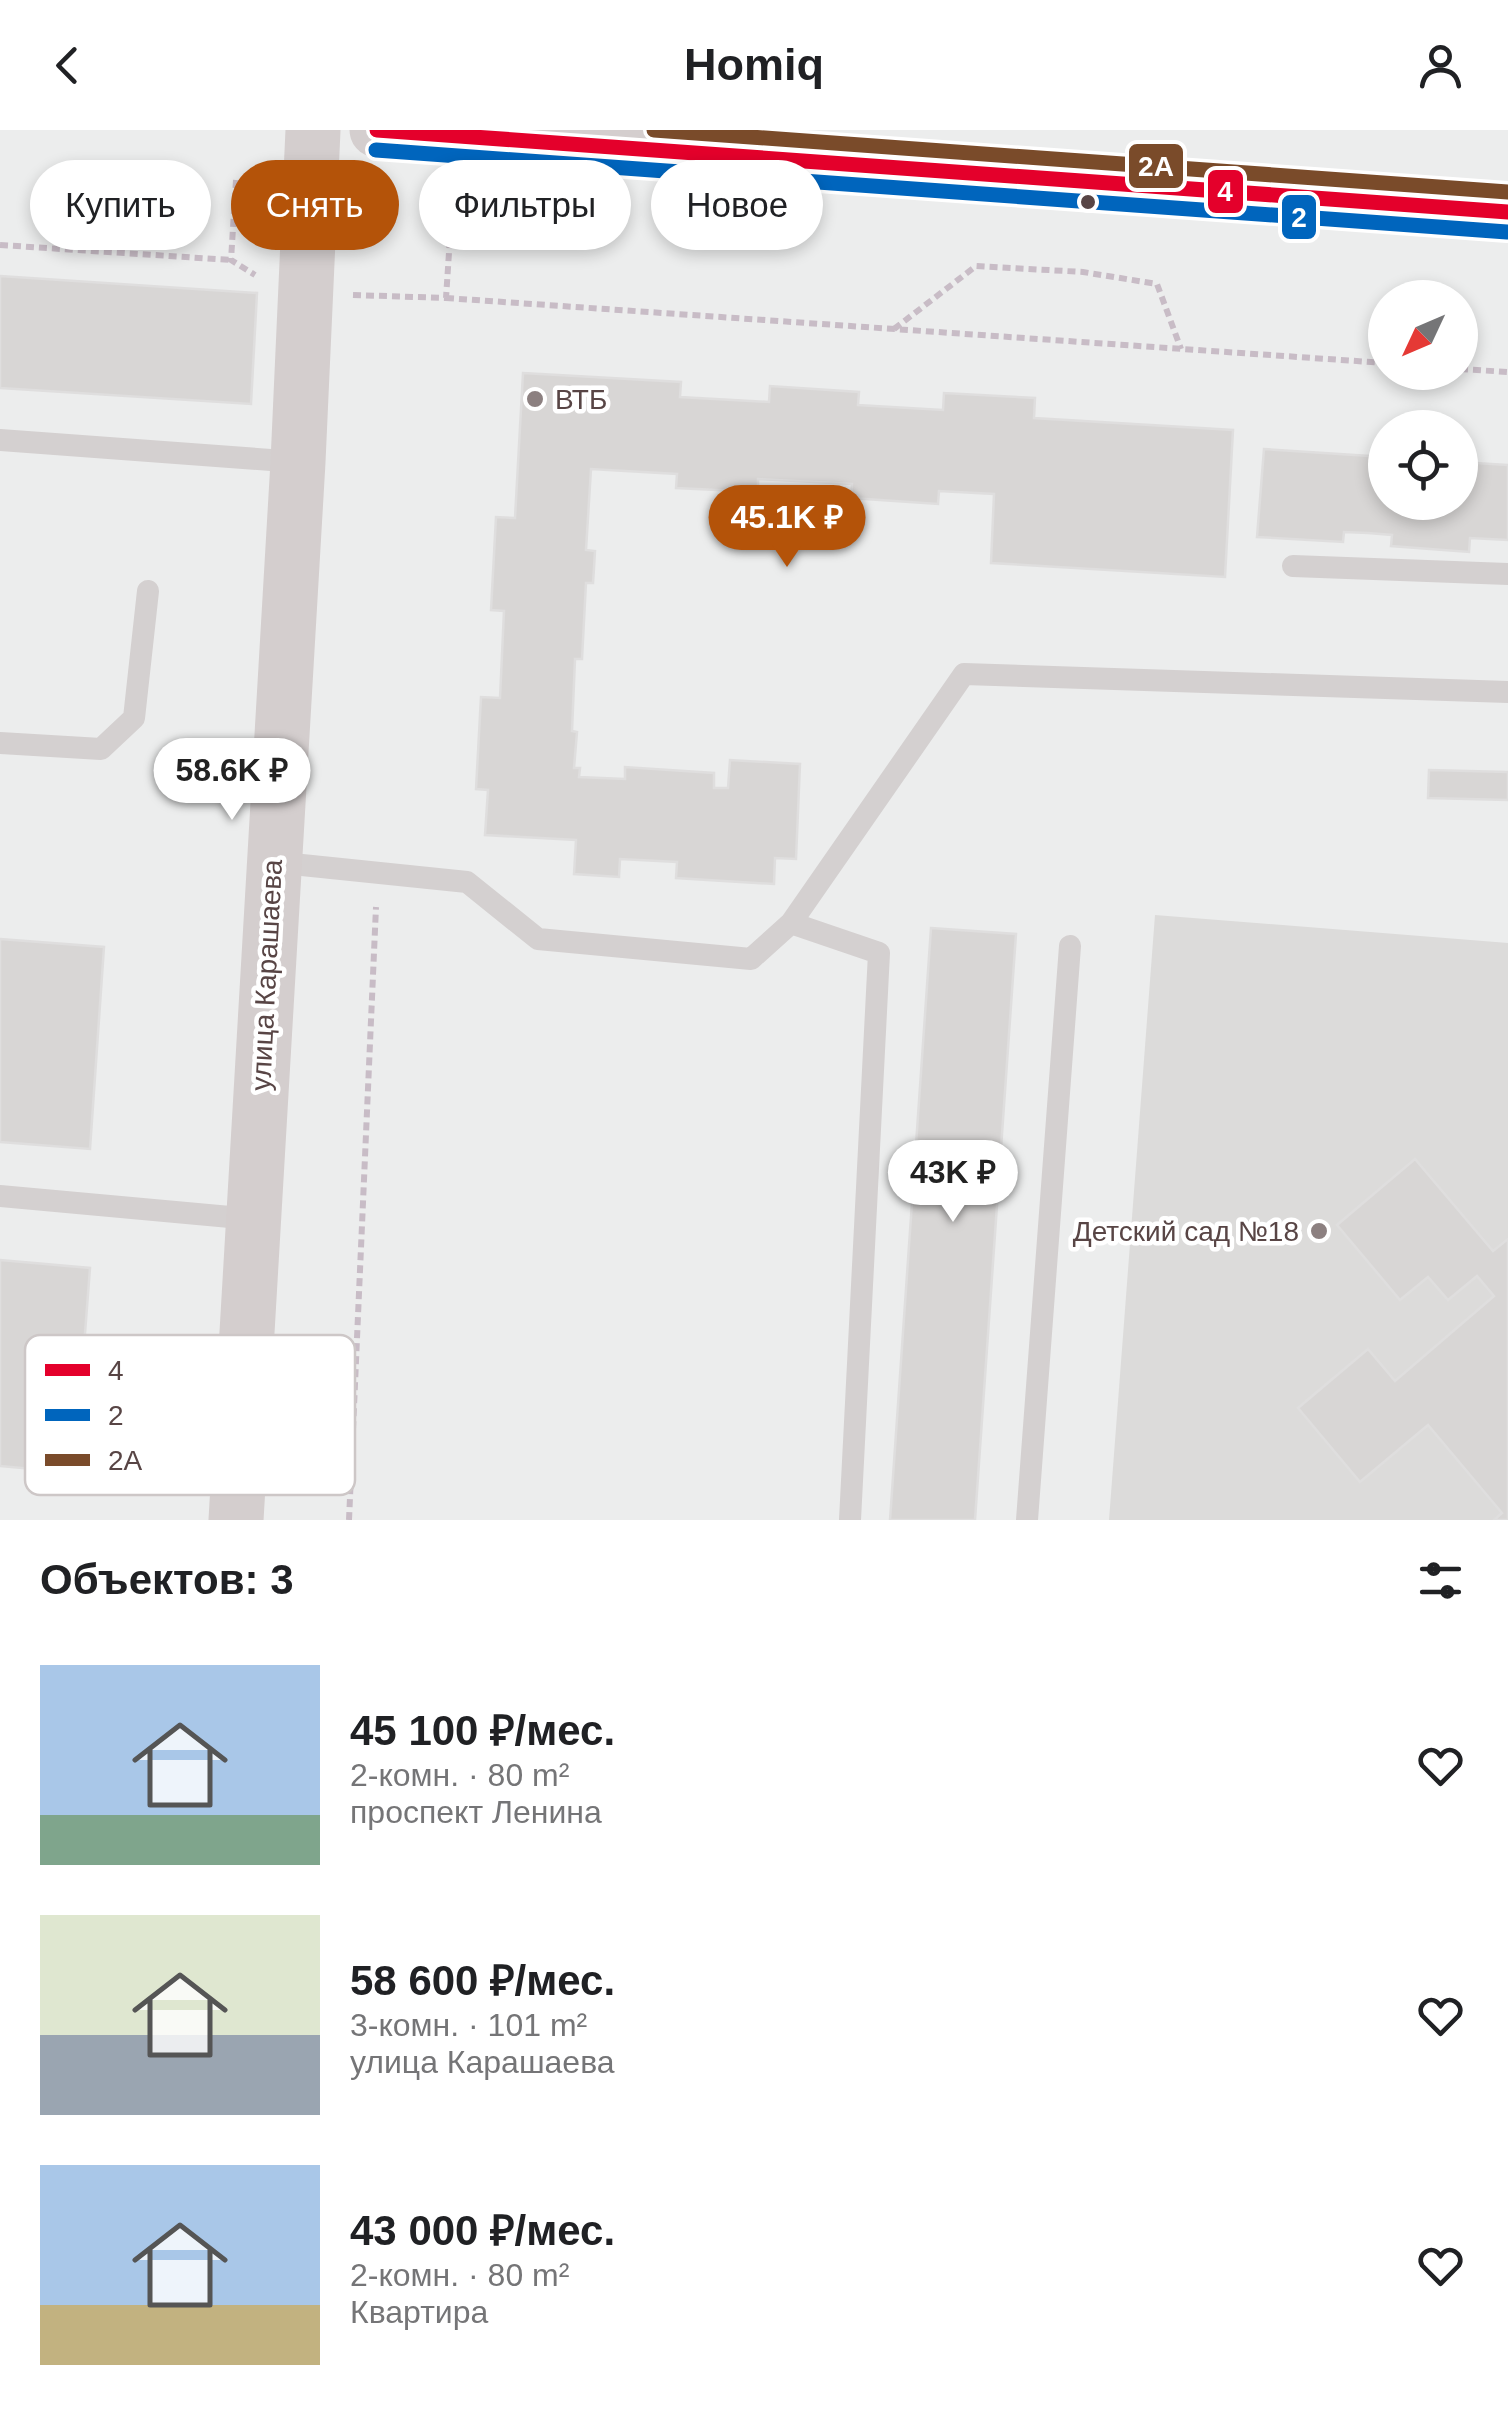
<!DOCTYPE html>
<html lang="ru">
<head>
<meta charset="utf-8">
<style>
	body { margin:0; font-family:Helvetica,sans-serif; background:#f2f2f2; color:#202124; height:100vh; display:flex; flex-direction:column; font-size:38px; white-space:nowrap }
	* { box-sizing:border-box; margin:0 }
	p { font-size:32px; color:#757577 }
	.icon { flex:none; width:55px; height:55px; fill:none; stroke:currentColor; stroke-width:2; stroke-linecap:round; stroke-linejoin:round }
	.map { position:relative; height:1390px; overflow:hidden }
	.side { display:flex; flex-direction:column; background:#fff; flex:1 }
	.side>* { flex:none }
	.guide { position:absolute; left:30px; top:30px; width:1000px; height:90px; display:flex; gap:20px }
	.needle { width:65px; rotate:226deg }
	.buttons { position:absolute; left:1368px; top:150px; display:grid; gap:20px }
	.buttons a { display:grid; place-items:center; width:110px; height:110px; border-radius:50%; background:#fff; box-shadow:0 5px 15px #0003; font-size:50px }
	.price { position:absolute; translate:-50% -85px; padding:0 22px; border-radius:35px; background:#fff; color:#222; font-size:32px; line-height:65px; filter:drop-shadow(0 2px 5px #0008) }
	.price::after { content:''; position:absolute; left:50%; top:60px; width:30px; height:22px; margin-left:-15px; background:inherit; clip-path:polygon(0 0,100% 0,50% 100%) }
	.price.active { background:#b45309; color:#fff }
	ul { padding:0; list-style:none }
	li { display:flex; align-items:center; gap:30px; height:250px; padding:0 40px }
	li span { display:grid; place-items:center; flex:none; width:280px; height:200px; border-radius:0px; color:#555 }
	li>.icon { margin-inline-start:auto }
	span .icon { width:120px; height:120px; fill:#fffc; stroke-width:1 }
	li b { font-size:42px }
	h2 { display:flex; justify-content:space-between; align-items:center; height:120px; padding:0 40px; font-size:42px }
	.chip { padding:0 35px; border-radius:45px; background:#fff; box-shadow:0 5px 15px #0003; font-size:35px; line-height:90px }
	.chip.active { background:#b45309; color:#fff }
	header { display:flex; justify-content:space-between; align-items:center; height:130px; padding:0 40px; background:#fff; font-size:45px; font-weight:600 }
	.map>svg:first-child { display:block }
	.education { fill:#dcdbda }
	.building { fill:#d8d6d5; stroke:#dfdede; stroke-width:2.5 }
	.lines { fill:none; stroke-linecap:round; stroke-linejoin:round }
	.path { stroke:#c8bcc6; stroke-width:6; stroke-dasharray:8 5; stroke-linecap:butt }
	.lane { stroke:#d4d0d0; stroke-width:22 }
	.secondary { stroke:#d4cece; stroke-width:55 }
	.bus-1-casing { stroke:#fff; stroke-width:22 }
	.bus-2-casing { stroke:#fff; stroke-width:22 }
	.bus-3-casing { stroke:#fff; stroke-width:22 }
	.bus-1 { stroke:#e4002b; stroke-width:15 }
	.bus-2 { stroke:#0065bd; stroke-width:15 }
	.bus-3 { stroke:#7a4b2a; stroke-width:15 }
	.bus-dot { fill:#584545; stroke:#fff; stroke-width:4 }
	.poi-dot { fill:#8c8080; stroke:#fff; stroke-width:4 }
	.labels { text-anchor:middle; stroke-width:9; stroke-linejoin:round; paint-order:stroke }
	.poi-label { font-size:28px; fill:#584545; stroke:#fff; text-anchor:start }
	.street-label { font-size:28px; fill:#584545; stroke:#fff }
	.key { fill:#fff; stroke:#cdc7c7; stroke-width:2.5 }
	.key-label { font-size:28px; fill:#584545 }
	.line-badge { stroke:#fff; stroke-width:4 }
	.badge-label { font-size:28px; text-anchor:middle; font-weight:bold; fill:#fff }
</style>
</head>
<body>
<header><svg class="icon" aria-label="back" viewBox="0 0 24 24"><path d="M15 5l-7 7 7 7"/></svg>Homiq<svg class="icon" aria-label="person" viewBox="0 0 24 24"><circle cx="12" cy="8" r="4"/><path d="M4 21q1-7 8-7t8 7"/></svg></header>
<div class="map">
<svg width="1508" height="1390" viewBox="0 0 1508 1390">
	<rect width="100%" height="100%" fill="#eceded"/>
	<path class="education" d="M1155,785L1508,813V1390H1109Z"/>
	<path class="building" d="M0,146L257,163L251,274L0,258Z
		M523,243L681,252L680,267L769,272L770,256L859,262L858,275L943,280L944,263L1035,268L1034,288L1233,300L1225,447L991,433L994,364L939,361L938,374L851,368L852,354L758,349V362L676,358L677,344L591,339L586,420L595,421L594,438L593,453H586L582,529H575L572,601L577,602L574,638H580L579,647L625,649V637L714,643V658H728L730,630L800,634L796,729L775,728L774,754L676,748L677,732L620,729L619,747L574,744L576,710L485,705L488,660L476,659L481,567L500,568L504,481L491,480L496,387L515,388Z
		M1264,319L1385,327V372H1460V332L1508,335V410L1470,408L1469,422L1391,416L1392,405L1368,403L1344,402L1343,412L1257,407Z
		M1429,640L1508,642V670L1428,668Z
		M931,798L1016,804L975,1390H890Z
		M0,809L104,817L90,1019L0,1012Z
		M1415,1029L1493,1121L1508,1109V1390H1494L1502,1383L1428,1295L1360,1352L1298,1278L1368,1219L1395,1251L1494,1166L1477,1146L1448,1170L1428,1147L1400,1170L1337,1095Z
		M0,1130L90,1138L78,1295L58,1294L54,1341L0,1336Z"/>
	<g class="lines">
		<path class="path" d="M236,50L231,130L255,145
			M0,115L231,130
			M353,165L446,168L453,62
			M446,168L1385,233
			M894,199L976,136L1083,142L1157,154L1181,219
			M1460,239L1508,242
			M349,1390L376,777"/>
		<path class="lane" d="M0,310L298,332
			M1293,436L1508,444
			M0,613L101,619L134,588L148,461
			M273,732L467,752L538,809L751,829L791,793L964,544L1508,562
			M791,793L879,823L850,1390
			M0,1066L252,1089
			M1027,1390L1070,816"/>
		<path class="secondary" d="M377,0L1508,82
			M236,1390L298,332L313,0"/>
		<defs>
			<path id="bus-1" d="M377,0L1508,82"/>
			<path id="bus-2" d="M376,20L1507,102"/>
			<path id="bus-3" d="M654,0L1508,62"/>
		</defs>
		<use href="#bus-1" class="bus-1-casing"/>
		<use href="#bus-2" class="bus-2-casing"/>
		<use href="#bus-3" class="bus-3-casing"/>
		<use href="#bus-1" class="bus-1"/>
		<use href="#bus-2" class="bus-2"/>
		<use href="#bus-3" class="bus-3"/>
	</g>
	<circle class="bus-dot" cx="1088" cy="72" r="9"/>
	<g class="poi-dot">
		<circle cx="535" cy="269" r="10"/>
		<circle cx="1319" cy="1101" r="10"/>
	</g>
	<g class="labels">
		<g class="poi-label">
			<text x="555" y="279">ВТБ</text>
			<text x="1299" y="1111" text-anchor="end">Детский сад №18</text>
		</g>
		<g class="street-label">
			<text transform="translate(266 845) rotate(-87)" y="10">улица Карашаева</text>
		</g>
	</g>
	<rect x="25" y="1205" width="330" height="160" rx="15" class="key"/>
	<rect x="45" y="1234" width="45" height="12" fill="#e4002b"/>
	<rect x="45" y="1279" width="45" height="12" fill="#0065bd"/>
	<rect x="45" y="1324" width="45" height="12" fill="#7a4b2a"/>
	<g class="key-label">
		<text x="108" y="1250">4</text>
		<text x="108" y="1295">2</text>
		<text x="108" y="1340">2А</text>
	</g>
	<g class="line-badge">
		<rect x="1127" y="12" width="58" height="48" rx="10" fill="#7a4b2a"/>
		<rect x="1206" y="38" width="39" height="47" rx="10" fill="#e4002b"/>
		<rect x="1280" y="63" width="38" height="48" rx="10" fill="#0065bd"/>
	</g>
	<g class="badge-label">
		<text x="1156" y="46">2А</text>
		<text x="1225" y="71">4</text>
		<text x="1299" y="97">2</text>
	</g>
</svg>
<div class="buttons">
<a><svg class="needle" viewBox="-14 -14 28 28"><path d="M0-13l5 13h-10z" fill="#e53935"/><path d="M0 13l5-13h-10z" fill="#757577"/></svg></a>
<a><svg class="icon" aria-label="locate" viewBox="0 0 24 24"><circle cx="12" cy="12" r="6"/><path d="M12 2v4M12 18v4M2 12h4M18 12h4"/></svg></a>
</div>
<b class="price active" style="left:787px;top:440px">45.1K ₽</b>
<b class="price" style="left:232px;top:693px">58.6K ₽</b>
<b class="price" style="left:953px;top:1095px">43K ₽</b>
<div class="guide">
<a class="chip">Купить</a>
<a class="chip active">Снять</a>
<a class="chip">Фильтры</a>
<a class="chip">Новое</a>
</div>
</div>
<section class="side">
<h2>Объектов: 3<svg class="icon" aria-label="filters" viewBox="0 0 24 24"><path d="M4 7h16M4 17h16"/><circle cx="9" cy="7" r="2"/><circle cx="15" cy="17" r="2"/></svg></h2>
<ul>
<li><span style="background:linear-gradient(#a9c7e8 75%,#7fa58c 0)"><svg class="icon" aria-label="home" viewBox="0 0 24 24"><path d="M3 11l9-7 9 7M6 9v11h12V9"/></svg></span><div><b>45 100 ₽/мес.</b><p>2-комн. · 80 m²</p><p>проспект Ленина</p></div><svg class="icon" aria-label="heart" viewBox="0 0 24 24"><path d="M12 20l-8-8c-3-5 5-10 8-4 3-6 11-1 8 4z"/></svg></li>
<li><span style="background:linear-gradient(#dfe7d0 60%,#9aa5b1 0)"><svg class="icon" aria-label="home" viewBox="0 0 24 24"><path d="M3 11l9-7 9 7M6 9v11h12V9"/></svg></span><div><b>58 600 ₽/мес.</b><p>3-комн. · 101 m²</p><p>улица Карашаева</p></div><svg class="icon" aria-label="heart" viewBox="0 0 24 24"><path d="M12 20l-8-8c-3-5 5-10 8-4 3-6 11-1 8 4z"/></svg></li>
<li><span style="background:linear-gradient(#a9c7e8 70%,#c2b280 0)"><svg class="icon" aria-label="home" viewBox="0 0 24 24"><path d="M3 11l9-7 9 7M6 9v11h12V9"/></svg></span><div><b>43 000 ₽/мес.</b><p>2-комн. · 80 m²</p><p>Квартира</p></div><svg class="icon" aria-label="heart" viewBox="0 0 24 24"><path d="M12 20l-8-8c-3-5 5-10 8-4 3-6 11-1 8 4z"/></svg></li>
</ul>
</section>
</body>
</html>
